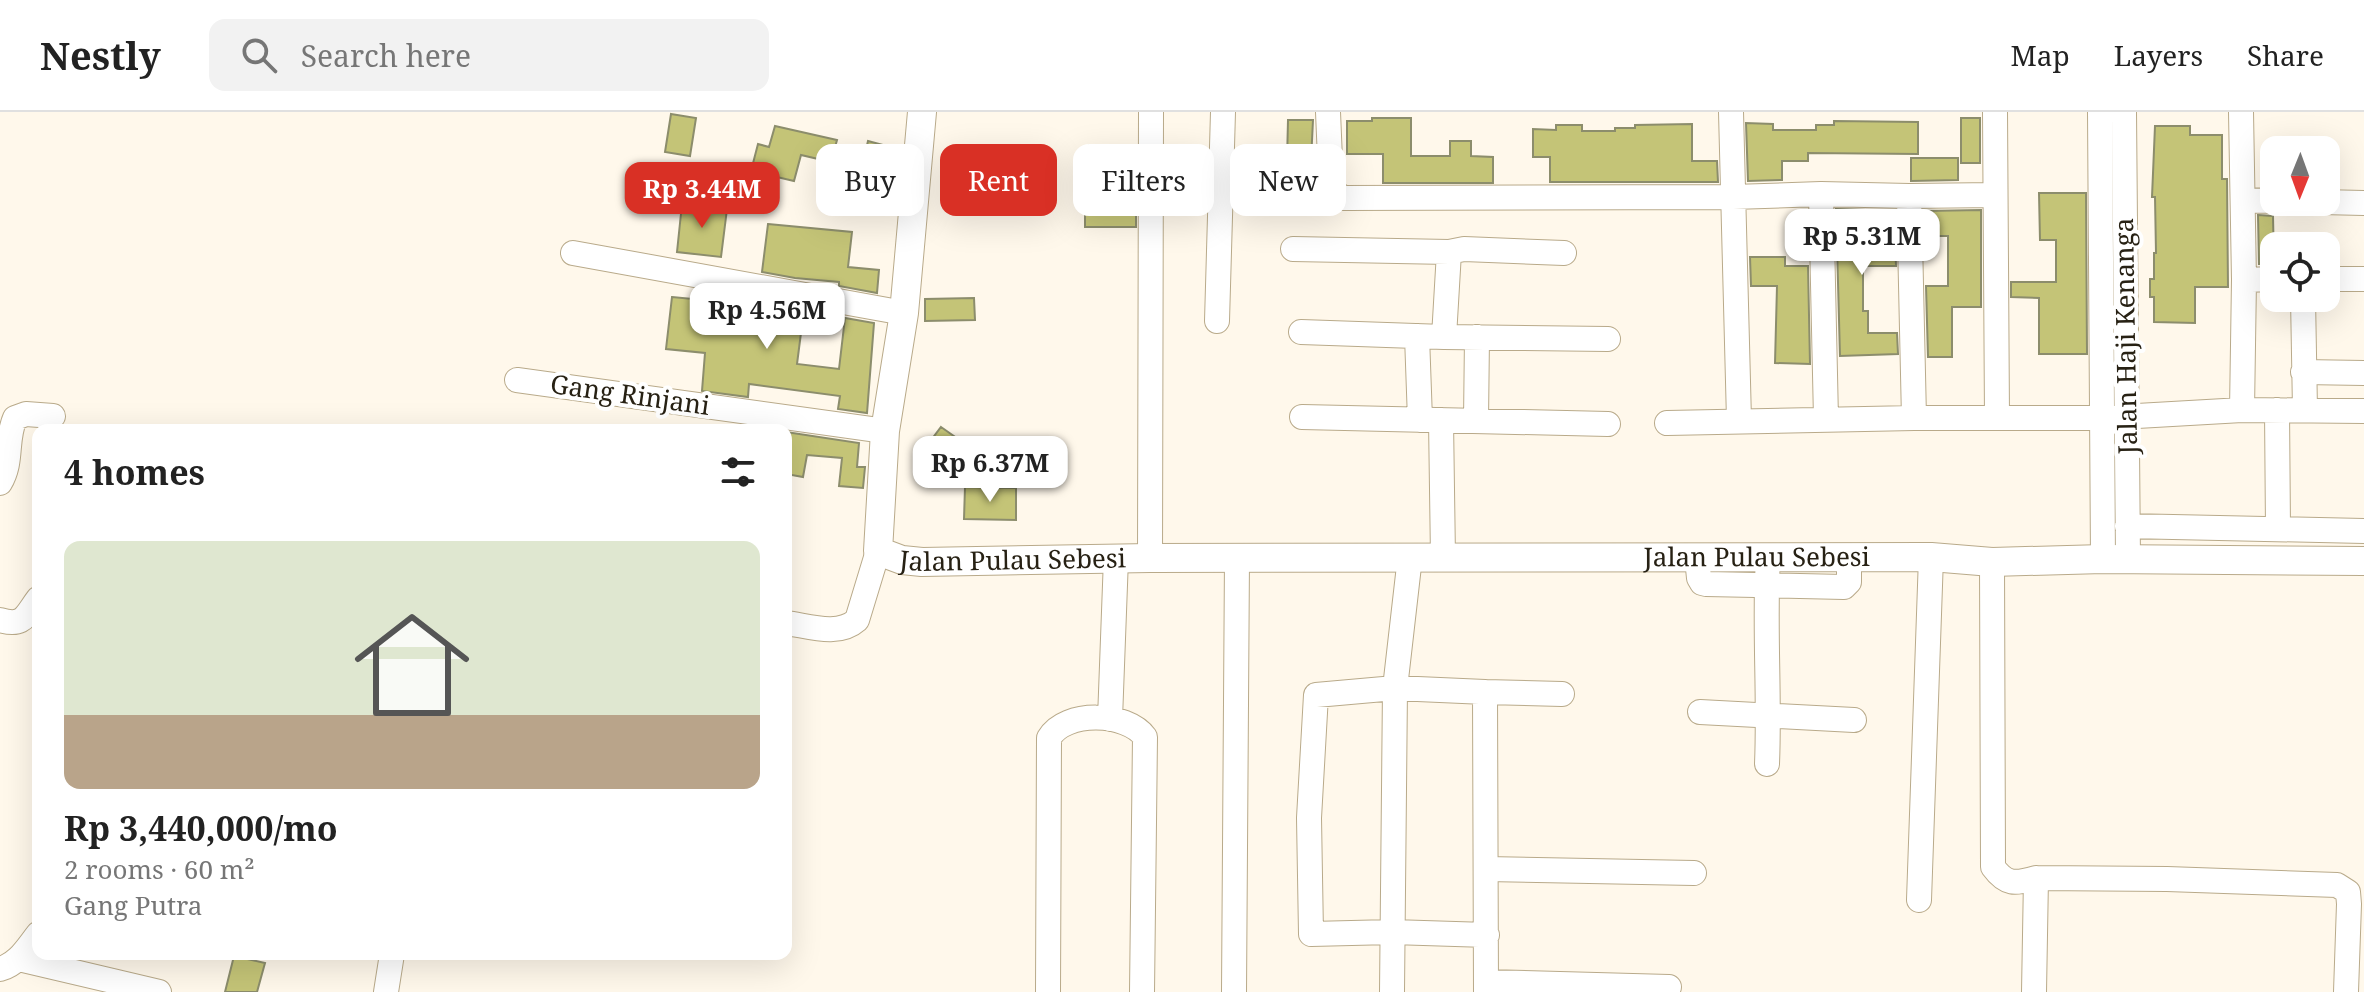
<!DOCTYPE html>
<html lang="en">
<head>
<meta charset="utf-8">
<style>
	body { margin:0; font-family:"Noto Serif",serif; background:#f2f2f2; color:#222; height:100vh; display:flex; flex-direction:column; font-size:30px; white-space:nowrap }
	* { box-sizing:border-box; margin:0 }
	p { font-size:26px; color:#767676 }
	.icon { flex:none; width:44px; height:44px; fill:none; stroke:currentColor; stroke-width:2; stroke-linecap:round; stroke-linejoin:round }
	.map { position:relative; flex:1; overflow:hidden }
	.panel { position:absolute; left:32px; top:312px; width:760px; height:536px; display:flex; flex-direction:column; background:#fff; border-radius:16px; box-shadow:0 8px 32px #0002 }
	.panel>* { flex:none }
	.hud { position:absolute; left:816px; top:32px; width:760px; height:72px; display:flex; gap:16px }
	.needle { width:52px; rotate:181deg }
	.fabs { position:absolute; left:2260px; top:24px; display:grid; gap:16px }
	.fabs a { display:grid; place-items:center; width:80px; height:80px; border-radius:16px; background:#fff; box-shadow:0 8px 32px #0002; font-size:40px }
	.price { position:absolute; translate:-50% -68px; padding:0 18px; border-radius:16px; background:#fff; color:#222; font-size:26px; line-height:52px; filter:drop-shadow(0 2px 4px #0008) }
	.price::after { content:''; position:absolute; left:50%; top:48px; width:24px; height:18px; margin-left:-12px; background:inherit; clip-path:polygon(0 0,100% 0,50% 100%) }
	.price.active { background:#d93025; color:#fff }
	ul { padding:0; list-style:none }
	li { display:grid; align-content:center; gap:16px; height:424px; padding:0 32px }
	li+li { border-top:2px solid #e0e0e0 }
	li span { display:grid; place-items:center; height:248px; border-radius:16px; color:#555 }
	li>.icon { margin-inline-start:auto }
	span .icon { width:144px; height:144px; fill:#fffc; stroke-width:1 }
	li b { font-size:34px }
	h2 { display:flex; justify-content:space-between; align-items:center; height:96px; padding:0 32px; font-size:34px }
	.chip { padding:0 28px; border-radius:16px; background:#fff; box-shadow:0 8px 32px #0002; font-size:28px; line-height:72px }
	.chip.active { background:#d93025; color:#fff }
	header { display:flex; align-items:center; gap:48px; box-sizing:border-box; height:112px; padding:0 40px; background:#fff; border-bottom:2px solid #e0e0e0 }
	header strong { font-size:38px }
	nav { display:flex; gap:44px; margin-inline-start:auto; font-size:28px }
	.search { width:560px; height:72px; background:#f2f2f2; display:flex; align-items:center; gap:20px; box-sizing:border-box; padding:0 28px; border-radius:16px; color:#767676; font-size:30px }
	.map>svg:first-child { display:block }
	.building { fill:#c4c477; stroke:#8c8d6c; stroke-width:2 }
	.lines { fill:none; stroke-linecap:round; stroke-linejoin:round }
	.minor-casing { stroke:#b9aa8a; stroke-width:26 }
	.tertiary-casing { stroke:#b9aa8a; stroke-width:30 }
	.minor { stroke:#fff; stroke-width:24 }
	.tertiary { stroke:#fff; stroke-width:28 }
	.labels { text-anchor:middle; stroke-width:8; stroke-linejoin:round; paint-order:stroke }
	.street-label { font-size:26px; fill:#272114; stroke:#fff }
</style>
</head>
<body>
<header>
<strong>Nestly</strong>
<div class="search"><svg class="icon" aria-label="search" viewBox="0 0 24 24"><circle cx="10" cy="10" r="6"/><path d="M15 15l6 6"/></svg>Search here</div>
<nav><a>Map</a><a>Layers</a><a>Share</a></nav>
</header>
<div class="map">
<svg width="2364" height="880" viewBox="0 0 2364 880">
	<rect width="100%" height="100%" fill="#fff8eb"/>
	<path class="building" d="M671,2L696,6L690,44L665,40Z
		M1372,6H1411V44H1450V29H1471V44L1493,45V71H1383V42H1347V9H1372Z
		M1961,6H1980V51H1961Z
		M1288,8H1313L1309,90H1286Z
		M1834,9L1918,10V42L1808,41V49H1782V68L1748,69L1746,11L1773,12V18H1816V13H1834Z
		M1692,12V49H1717L1718,70H1550V45H1533V17L1556,18V13H1582V19H1615V16H1635V13Z
		M775,14L837,28L831,50L801,43L794,69L751,59L758,32L769,35Z
		M2155,14H2190V23H2222V67H2227L2228,175H2195V211L2154,210V185H2150V167H2154V141H2156L2155,85H2152Z
		M868,29L894,36L884,78L858,72Z
		M1089,33H1136V115H1085V78H1089Z
		M1911,46H1958V68L1911,69Z
		M2039,81H2086L2087,242H2039V186L2011,185V170H2056V128H2040Z
		M682,92L727,97L721,145L677,140Z
		M1836,97L1894,99L1896,154H1863V199H1868V221H1897L1898,242L1840,244Z
		M1981,98V195H1952V245H1928L1926,174H1948V124H1925L1924,99Z
		M2258,103L2273,104L2274,152H2259Z
		M768,112L852,120L848,155L879,158L877,181L839,174V170L795,166L762,160Z
		M1750,145H1785V154H1808L1810,252L1775,251L1777,174H1751Z
		M672,185L713,189V185L792,196L789,220L801,221L797,252L839,257L845,206L874,211L867,301L838,297L840,284L749,272L748,285L702,279L705,241L666,237Z
		M974,186L975,208L925,209V187Z
		M941,315L968,334L947,362L920,343Z
		M786,320L859,331L857,355H865L863,376L839,374L842,346L807,343L803,365L786,362Z
		M965,375L1016,376V408L964,407Z
		M234,844L265,851L257,880H225Z"/>
	<g class="lines">
		<defs>
			<path id="minor" d="M1328,0L1331,71L1333,79L1343,86L1733,85L1821,82L1909,84L1994,83
				M1731,0L1739,308
				M1995,0L1997,305
				M2100,0L2103,447
				M2124,0L2128,447
				M2241,0L2244,168L2242,298
				M1821,82L1826,307
				M1909,84L1914,306
				M2244,88L2274,89
				M2321,90L2364,91
				M1293,137L1449,140L1464,137L1564,141
				M573,141L904,201
				M2326,167H2364
				M2244,168L2274,167
				M2303,186L2305,298
				M1217,209L1223,0
				M1301,220L1444,225L1608,227
				M1417,224L1420,308
				M1444,225L1449,140
				M2303,260L2364,261
				M517,268L885,319
				M2277,298L2278,417
				M1302,305L1608,312
				M1441,308L1443,446
				M1476,308L1477,225
				M1667,311L1914,306H2102L2242,298L2364,299
				M0,371C13,349 5,329 15,306L26,302L53,304
				M2127,414L2364,419
				M1150,446L1151,0
				M1697,446L1699,466L1702,471L1706,472L1844,475L1849,470V446
				M1992,450L1993,755C2006,773 2015,772 2036,766L2167,767L2337,773L2348,780L2349,792L2346,880
				M0,508C24,515 25,504 38,487
				M786,511C809,514 838,525 857,508L878,439
				M1485,580L1562,582
				M1700,600L1854,608
				M1110,607L1116,446
				M1767,652C1770,583 1764,515 1768,446
				M1486,757L1694,761
				M1919,788L1931,445
				M19,847L159,880
				M0,857C18,852 27,836 38,822
				M1486,870L1669,875
				M386,880L392,842
				M1048,880L1049,626C1065,598 1127,600 1145,625L1142,880
				M1234,880L1237,446
				M1392,880L1395,576L1410,445
				M1486,880L1485,580L1395,576L1316,583L1309,706L1311,822L1392,820L1487,823
				M2034,880L2036,766"/>
			<g id="tertiary">
				<path id="s1" d="M922,0L904,201L885,319L878,439L902,448L922,450L1150,446L1931,445L1992,450L2103,447L2364,449"/>
			</g>
		</defs>
		<use href="#minor" class="minor-casing"/>
		<use href="#tertiary" class="tertiary-casing"/>
		<use href="#minor" class="minor"/>
		<use href="#tertiary" class="tertiary"/>
	</g>
	<g class="labels">
		<g class="street-label">
			<text transform="translate(2126 224) rotate(-91)" y="9">Jalan Haji Kenanga</text>
			<text transform="translate(630 283) rotate(8)" y="9">Gang Rinjani</text>
			<text dy="9" stroke="none"><textPath href="#s1" startOffset="578">Jalan Pulau Sebesi</textPath></text>
			<text dy="9" stroke="none"><textPath href="#s1" startOffset="1322">Jalan Pulau Sebesi</textPath></text>
		</g>
	</g>
</svg>
<div class="fabs">
<a><svg class="needle" viewBox="-14 -14 28 28"><path d="M0-13l5 13h-10z" fill="#e53935"/><path d="M0 13l5-13h-10z" fill="#767676"/></svg></a>
<a><svg class="icon" aria-label="locate" viewBox="0 0 24 24"><circle cx="12" cy="12" r="6"/><path d="M12 2v4M12 18v4M2 12h4M18 12h4"/></svg></a>
</div>
<b class="price active" style="left:702px;top:118px">Rp 3.44M</b>
<b class="price" style="left:1862px;top:165px">Rp 5.31M</b>
<b class="price" style="left:767px;top:239px">Rp 4.56M</b>
<b class="price" style="left:990px;top:392px">Rp 6.37M</b>
<div class="hud">
<a class="chip">Buy</a>
<a class="chip active">Rent</a>
<a class="chip">Filters</a>
<a class="chip">New</a>
</div>
<section class="panel">
<h2>4 homes<svg class="icon" aria-label="filters" viewBox="0 0 24 24"><path d="M4 7h16M4 17h16"/><circle cx="9" cy="7" r="2"/><circle cx="15" cy="17" r="2"/></svg></h2>
<ul>
<li><span style="background:linear-gradient(#dfe7d0 70%,#b9a48a 0)"><svg class="icon" aria-label="home" viewBox="0 0 24 24"><path d="M3 11l9-7 9 7M6 9v11h12V9"/></svg></span><div><b>Rp 3,440,000/mo</b><p>2 rooms · 60 m²</p><p>Gang Putra</p></div></li>
</ul>
</section>
</div>
</body>
</html>
